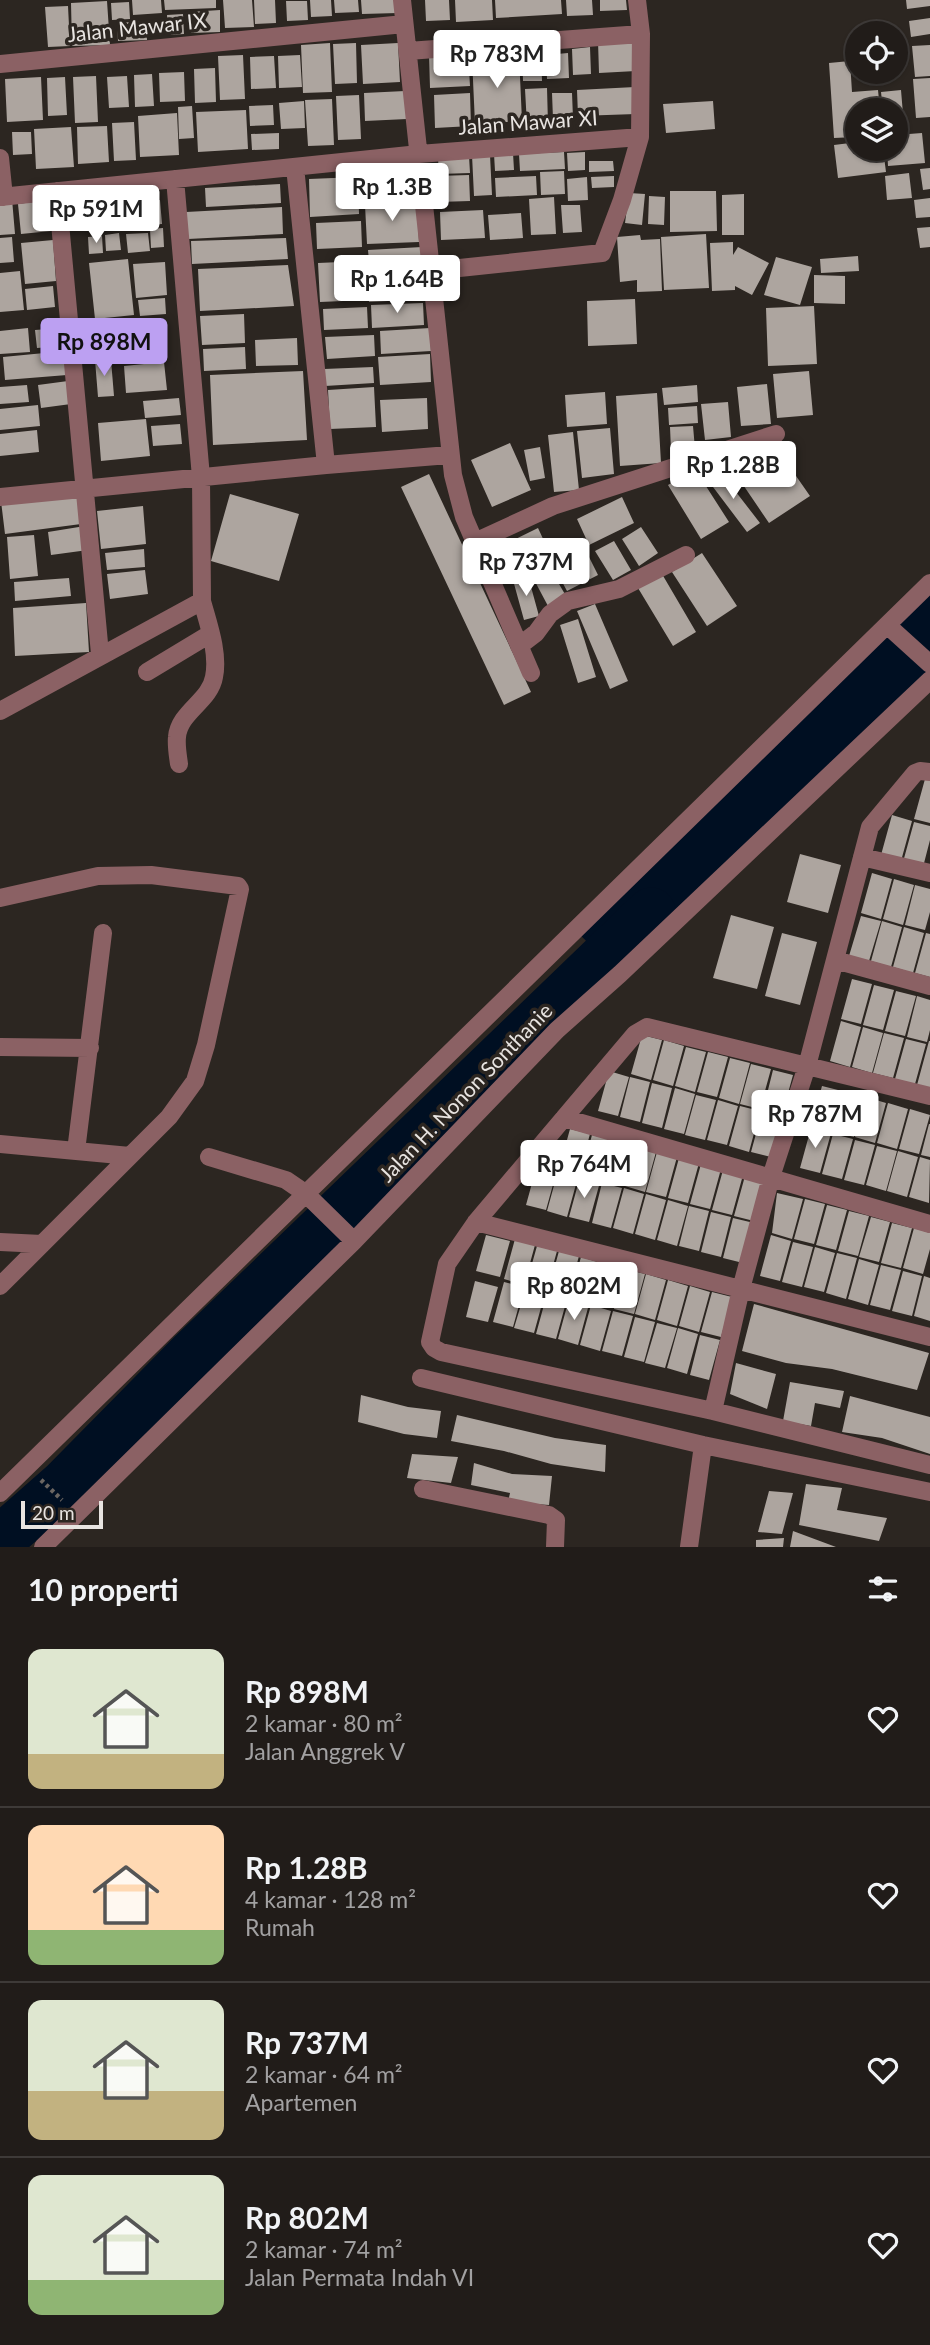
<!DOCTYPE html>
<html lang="id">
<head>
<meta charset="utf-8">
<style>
	body { margin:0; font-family:Lato,sans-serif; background:#2d2926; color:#f1f3f6; height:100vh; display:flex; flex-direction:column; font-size:26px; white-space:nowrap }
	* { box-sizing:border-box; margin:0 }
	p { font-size:23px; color:#a2a1a2 }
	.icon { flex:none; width:38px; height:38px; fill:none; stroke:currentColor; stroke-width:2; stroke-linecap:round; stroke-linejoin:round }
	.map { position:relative; height:1547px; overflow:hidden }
	.side { display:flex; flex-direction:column; background:#211c19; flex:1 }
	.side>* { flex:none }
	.buttons { position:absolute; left:845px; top:21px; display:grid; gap:14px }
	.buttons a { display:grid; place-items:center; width:63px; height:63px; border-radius:50%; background:#211c19; box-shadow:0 2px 5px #0004,0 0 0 2px #3e3a38; font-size:35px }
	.scale { position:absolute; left:21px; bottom:18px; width:82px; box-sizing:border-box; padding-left:7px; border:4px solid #e8e4e1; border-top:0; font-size:19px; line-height:24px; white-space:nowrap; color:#e8e4e1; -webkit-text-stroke:5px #2c2621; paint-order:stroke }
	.price { position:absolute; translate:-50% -60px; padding:0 16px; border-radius:7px; background:#fff; color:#222; font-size:23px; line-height:46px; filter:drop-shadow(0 2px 4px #0008) }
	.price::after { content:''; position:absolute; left:50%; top:42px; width:21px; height:16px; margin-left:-10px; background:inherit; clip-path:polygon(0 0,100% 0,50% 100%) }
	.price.on { background:#bca0f2; color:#111 }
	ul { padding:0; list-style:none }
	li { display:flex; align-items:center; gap:21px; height:175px; padding:0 28px }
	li+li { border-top:2px solid #3e3a38 }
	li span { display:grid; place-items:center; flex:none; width:196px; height:140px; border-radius:14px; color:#555 }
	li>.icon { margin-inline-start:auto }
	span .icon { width:84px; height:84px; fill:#fffc; stroke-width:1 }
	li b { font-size:30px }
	h2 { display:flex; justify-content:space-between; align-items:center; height:84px; padding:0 28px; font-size:30px }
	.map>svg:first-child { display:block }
	.water { fill:#000f22 }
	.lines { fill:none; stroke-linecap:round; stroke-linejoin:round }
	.river { stroke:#000f22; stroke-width:49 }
	.building { fill:#ada59f }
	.path { stroke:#6b6662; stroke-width:4.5; stroke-dasharray:3.5 3.5; stroke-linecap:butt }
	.minor { stroke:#8b6164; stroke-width:18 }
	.labels { text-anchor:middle; stroke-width:7; stroke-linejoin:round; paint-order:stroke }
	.street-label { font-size:21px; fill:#e8e4e1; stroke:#2c2621 }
</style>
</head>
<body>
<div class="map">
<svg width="930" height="1547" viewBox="0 0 930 1547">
	<rect width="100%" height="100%" fill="#2c2621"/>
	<path class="water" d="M930,583V680L620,974L574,929Z"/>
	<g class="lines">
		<path class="river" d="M0,1540L64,1484L191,1355L651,912"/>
	</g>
	<path class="building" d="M132,0H161L162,13L133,15Z
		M164,0H216V8L165,10Z
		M223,0H252L254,27L225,28Z
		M254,0H275L276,23L255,24Z
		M310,0H331L332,16L311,17Z
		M334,0H358L359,12L335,13Z
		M361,0H397L398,13L362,14Z
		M425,0H449L450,20L426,21Z
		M455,0H492L493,20L456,22Z
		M495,0H561L562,14L496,18Z
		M566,0H592L593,15L567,16Z
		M600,0H626L627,10L600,11Z
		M906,0H930V6L907,9Z
		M107,1L110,45L72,46L71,3Z
		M286,1H307L308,20L287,21Z
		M129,2L130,19L112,20L111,3Z
		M68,6L70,46L48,47L45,7Z
		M220,10V32L191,33L190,12Z
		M183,14L184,34L168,35L167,15Z
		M930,18V34L911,37L909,21Z
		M146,21L147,40L118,41L117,23Z
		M635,39L636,71L599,73L598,41Z
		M330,43L332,92L303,93L301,45Z
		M356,43L357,83L335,84L333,44Z
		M398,43L400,82L363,84L361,45Z
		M930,45V76L915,77L912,46Z
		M590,47L591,74L573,75L572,49Z
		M541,49L542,81H523L522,50Z
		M468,52L470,86L430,88L429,54Z
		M568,53L569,78L547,79L546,55Z
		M243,55L245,99L220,100L218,56Z
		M300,55L302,87L279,88L278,56Z
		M519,55L522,121L475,124L472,58Z
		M274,56L276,88L251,89L250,57Z
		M850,61L852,92L878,90L880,110H858V134L855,137L834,138L829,63Z
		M215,68L216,102L195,103L194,69Z
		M184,72L185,101L160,102L159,73Z
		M152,74L154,106L135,107L134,75Z
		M96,76L98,122L75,123L73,77Z
		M127,76L129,107L109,108L107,77Z
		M41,77L43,120L7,122L5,79Z
		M65,77L67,115L48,116L47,78Z
		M930,78V117L916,118L913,79Z
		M635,87L636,114L578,116L577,90Z
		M547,88L548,124L527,125L525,89Z
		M901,90L904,126L896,127V110H883L881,92Z
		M405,91L407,119L365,121L364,93Z
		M470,93L471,126L435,128L434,95Z
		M552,93H572L573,118L553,119Z
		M359,95L361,139L338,140L336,96Z
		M332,99L334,145L308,146L305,100Z
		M304,101L305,128L281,129L279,103Z
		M713,101L715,129L666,133L663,104Z
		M273,105L274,125L250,126L249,106Z
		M192,106L194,138L179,139L178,107Z
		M246,110L248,149L198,152L196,112Z
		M177,113L179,155L140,157L138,116Z
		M134,122L136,160L114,161L112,123Z
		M107,126L109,162L78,164L77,127Z
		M71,127L74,167L36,169L34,129Z
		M12,132H31L32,154L13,155Z
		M279,133V149L252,150L251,134Z
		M922,133L925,163L888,166L887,149H896V135Z
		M858,142V149H883L886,172L838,178L834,145Z
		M564,152L565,169L520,171L519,154Z
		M585,152V170L568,171L567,153Z
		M513,153L514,170L495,171L494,154Z
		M472,155H490L492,195L474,196Z
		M469,156L470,173L439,174L438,158Z
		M589,161H613L614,171L589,172Z
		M930,168V189L923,190L920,169Z
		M408,169L409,192L362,195L361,171Z
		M564,171L565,194L541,195L540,172Z
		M909,173L912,198L887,200L885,176Z
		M469,175L470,201L438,202L437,176Z
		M536,176L537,195L496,197L495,178Z
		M614,176V187L592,188L591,177Z
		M358,177L359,214L310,217L309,179Z
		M587,177L588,200L568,201L567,179Z
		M280,184L281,203L206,207L205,188Z
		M670,191H716L717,231L670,232Z
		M140,192L143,224L125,225L123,194Z
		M629,193L645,194L642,225L625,223Z
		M744,194V235H722V195Z
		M649,196L665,197L664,225L648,224Z
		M554,197L556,234L531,235L529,199Z
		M118,198L120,225L86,228L83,201Z
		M930,198V217L916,218L914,200Z
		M12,199L15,234L0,235V200Z
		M48,200L51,231L21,234L18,204Z
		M160,200L162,224L147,225L145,201Z
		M417,203L419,242L367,244L365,205Z
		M561,205H580L582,232L563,233Z
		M282,207L283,234L188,239L186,212Z
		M483,210L485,238L441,240L440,212Z
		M521,213L523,238L490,240L488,215Z
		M361,221L362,247L317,249L316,223Z
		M930,227V247L920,248L917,228Z
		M163,228L164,247L151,248L150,229Z
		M119,233L121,250L106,251L105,235Z
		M148,233L150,251L128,253L126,234Z
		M706,234L709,288L664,290L661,237Z
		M640,235L641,240L660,239L662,291L637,292V280L620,282L617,237Z
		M102,236L103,253L89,254L88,237Z
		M12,237L14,262L0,263V238Z
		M286,238L288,259L192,264L191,241Z
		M53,240L56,281L25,284L21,243Z
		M733,242V255L738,247L769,263L752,295L735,286V290L712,291L710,243Z
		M422,247L423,271L370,273L368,250Z
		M858,256L859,271L821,273L820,259Z
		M776,257L812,267L800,305L764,295Z
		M128,259L134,315L95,319L89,263Z
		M364,261L366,300L320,302L318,263Z
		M165,262L167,295L136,298L133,264Z
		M288,265L294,306L200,311L198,269Z
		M20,271L24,310L0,312V273Z
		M814,275L845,276V304L814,303Z
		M424,277L425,299L369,302L368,279Z
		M53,286L55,307L27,310L25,289Z
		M165,298L166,314L140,316L138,300Z
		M635,299L637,344L588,346L587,301Z
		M423,303L424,325L372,328L371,305Z
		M814,306L817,364L768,366L766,308Z
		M367,307L368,328L324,330L323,309Z
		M244,314L245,343L202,345L200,316Z
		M154,319L157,343L135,345L133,321Z
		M107,326L109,347L92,349L90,328Z
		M129,327L130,345L111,347L109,329Z
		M28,328L30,352L0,354V331Z
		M62,328L64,346L37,348L35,330Z
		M430,328L431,351L381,354L380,331Z
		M374,335L375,356L327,359L325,337Z
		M297,338L298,365L256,366L255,340Z
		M245,347L246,369L204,371L203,349Z
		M65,351L67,375L5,380L3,357Z
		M430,354L431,382L380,385L378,357Z
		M95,360H111L114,396L98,397Z
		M164,362L167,390L126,393L124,366Z
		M373,367L374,383L325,386L324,369Z
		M303,371L307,440L213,445L210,375Z
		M809,371L813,415L777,418L773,374Z
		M68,381L71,404L41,408L38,385Z
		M767,384L771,424L741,426L737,387Z
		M27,385L29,402L0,404V387Z
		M697,385L698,402L664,405L662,388Z
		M374,387L376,427L330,429L328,390Z
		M605,392L607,424L567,427L565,395Z
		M657,393L661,463L620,466L616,396Z
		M179,398L181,415L145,418L143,401Z
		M427,398L428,429L382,432L380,400Z
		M728,402L731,437L705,440L701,404Z
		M38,405L40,426L0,430V409Z
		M697,406L698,423L669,425L668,408Z
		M146,419L150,456L101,461L98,423Z
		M180,424L182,444L153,446L151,426Z
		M693,426L695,449L671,450L670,427Z
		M610,428L614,474L582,478L577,431Z
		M37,430L39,452L0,456V434Z
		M573,432L579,490L554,492L548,435Z
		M771,440L810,496L769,523L731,467Z
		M510,443L531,490L492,507L471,460Z
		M540,447L545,478L530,481L524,450Z
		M695,469L729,522L701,539L668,485Z
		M719,470L760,523L747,532L707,479Z
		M429,474L531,692L504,705L401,487Z
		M77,492L81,524L5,534L1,501Z
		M230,494L299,514L279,581L211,561Z
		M622,497L634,523L589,545L577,519Z
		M143,506L146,544L101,549L97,511Z
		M85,526L88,550L51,555L48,532Z
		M641,527L658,553L639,566L622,539Z
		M538,528L551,556L511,575L497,548Z
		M34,535L38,576L10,579L7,537Z
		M614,541L631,570L613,580L595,551Z
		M584,547L598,575L567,591L552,563Z
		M144,549L145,567L107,570L105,553Z
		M702,553L737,606L707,626L672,572Z
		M548,565L566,596L548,606L531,574Z
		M145,570L148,594L110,599L107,574Z
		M662,574L696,632L673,646L638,588Z
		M528,576L539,616L524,620L513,580Z
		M69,578L71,596L15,601L14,582Z
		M86,603L89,652L15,656L13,608Z
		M595,604L628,681L610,689L577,611Z
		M578,619L596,677L578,683L560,625Z
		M925,779L930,780V823L914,819Z
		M892,815L912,821L901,861L881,855Z
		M914,822L930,826V840L923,867L903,862Z
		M800,854L841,865L828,913L787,902Z
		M872,873L892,879L881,919L861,913Z
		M894,879L914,885L903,925L883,919Z
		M915,885L930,889V912L925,930L905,925Z
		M731,915L774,927L757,989L713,978Z
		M861,916L881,921L869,961L849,956Z
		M882,921L902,927L891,967L871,961Z
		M904,927L924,933L913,973L893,967Z
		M782,933L817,942L800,1005L765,996Z
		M926,933L930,934V977L915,973Z
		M852,979L872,984L861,1024L841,1019Z
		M874,985L894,990L883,1030L863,1025Z
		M896,991L916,996L905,1036L885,1031Z
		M917,996L930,1000V1030L927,1042L907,1037Z
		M841,1021L861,1027L850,1067L830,1061Z
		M863,1027L883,1033L872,1073L852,1067Z
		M884,1033L904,1038L893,1078L873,1073Z
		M642,1035L662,1040L651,1080L631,1074Z
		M906,1039L926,1044L915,1084L895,1079Z
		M664,1040L684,1046L673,1086L653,1080Z
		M929,1041H930V1088L917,1085Z
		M686,1047L706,1052L695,1092L675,1086Z
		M708,1052L728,1057L717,1097L697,1092Z
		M730,1058L750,1063L739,1104L719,1098Z
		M751,1064L771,1069L760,1109L740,1104Z
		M773,1070L793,1075L782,1115L763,1110Z
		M609,1071L629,1077L618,1116L598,1111Z
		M630,1077L650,1082L640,1122L620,1117Z
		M652,1083L672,1088L662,1128L642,1123Z
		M822,1086L842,1091L832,1131L811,1126Z
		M675,1088L695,1094L684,1134L664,1129Z
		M844,1092L864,1097L854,1137L834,1132Z
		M696,1095L716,1100L705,1140L685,1135Z
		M866,1097L886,1103L875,1143L855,1137Z
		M718,1100L738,1106L727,1145L707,1140Z
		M888,1103L908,1109L897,1149L877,1143Z
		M740,1106L760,1111L749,1152L729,1146Z
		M910,1109L930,1115L919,1154L899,1149Z
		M762,1112L782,1118L771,1157L751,1152Z
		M929,1124H930V1157L921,1155Z
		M811,1128L831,1133L820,1173L800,1168Z
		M570,1129L590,1134L579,1174L559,1169Z
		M833,1134L853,1139L842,1179L822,1174Z
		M592,1135L612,1140L601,1180L581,1175Z
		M614,1140L634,1146L623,1186L603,1180Z
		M855,1140L875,1145L864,1185L844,1180Z
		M636,1146L656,1152L645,1192L625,1186Z
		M877,1146L897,1151L886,1191L866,1185Z
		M898,1151L918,1157L907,1197L887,1191Z
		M657,1152L677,1157L666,1197L646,1192Z
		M920,1157L930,1160L929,1203L909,1197Z
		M679,1158L699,1163L688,1203L668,1198Z
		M701,1164L721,1169L710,1209L690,1204Z
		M537,1165L557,1170L546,1210L526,1205Z
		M723,1170L743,1175L732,1215L712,1210Z
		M558,1171L578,1177L567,1217L547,1211Z
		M745,1176L769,1179L754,1221L734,1216Z
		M580,1177L600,1182L589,1222L569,1217Z
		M602,1183L622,1188L611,1228L592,1223Z
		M624,1188L644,1194L633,1234L613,1228Z
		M777,1193L803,1199L792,1239L772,1233Z
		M646,1194L666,1200L655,1240L635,1234Z
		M805,1199L825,1204L814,1244L794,1239Z
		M668,1200L688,1206L677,1246L657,1240Z
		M827,1205L847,1210L836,1250L816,1245Z
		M689,1206L709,1211L699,1251L679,1246Z
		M849,1211L869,1216L858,1256L838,1251Z
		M711,1212L731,1217L721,1257L701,1252Z
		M871,1217L890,1222L879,1262L859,1257Z
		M733,1218L754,1223L743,1263L723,1258Z
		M892,1223L912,1228L901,1268L881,1263Z
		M914,1228L930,1233V1249L923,1274L903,1268Z
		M486,1235L510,1241L500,1277L476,1271Z
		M771,1235L791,1241L780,1281L760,1276Z
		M515,1239L535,1245L524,1285L504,1279Z
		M793,1242L813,1247L802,1287L782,1282Z
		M537,1246L557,1251L546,1291L526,1285Z
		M815,1247L835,1253L824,1292L804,1287Z
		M559,1251L579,1256L568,1296L548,1291Z
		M837,1253L857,1258L846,1299L826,1293Z
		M581,1257L601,1263L590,1303L570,1297Z
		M859,1259L879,1265L868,1305L848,1299Z
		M603,1263L623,1268L612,1308L592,1303Z
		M881,1265L901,1270L890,1310L870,1305Z
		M625,1269L645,1274L634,1314L614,1309Z
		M903,1271L922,1276L912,1316L892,1311Z
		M646,1274L666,1280L655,1320L635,1314Z
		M924,1276L930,1278V1321L914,1316Z
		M668,1280L688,1286L677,1326L657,1320Z
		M475,1281L498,1287L488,1322L466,1317Z
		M504,1282L524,1287L513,1327L493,1322Z
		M690,1286L710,1292L699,1332L679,1326Z
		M526,1288L545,1293L534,1333L514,1328Z
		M712,1292L732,1297L721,1337L701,1332Z
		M547,1294L567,1299L556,1339L536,1334Z
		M569,1299L589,1304L578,1345L558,1339Z
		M754,1304L929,1353L917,1390L832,1369L786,1363L742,1351Z
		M591,1305L611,1311L600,1351L580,1345Z
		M613,1311L633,1316L622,1356L602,1351Z
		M635,1317L655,1322L644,1362L624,1357Z
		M657,1323L677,1328L665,1368L645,1363Z
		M678,1328L698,1334L687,1374L667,1368Z
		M700,1335L720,1340L709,1380L690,1375Z
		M736,1363L776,1374L767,1409L730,1394Z
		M790,1382L844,1391L840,1408L815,1403L811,1426L783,1421Z
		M361,1395L408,1407L441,1411L437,1438L404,1434L358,1422Z
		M850,1396L930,1417V1454L882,1438L842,1432Z
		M457,1415L555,1438L606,1445L605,1472L551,1464L504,1451L451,1441Z
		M412,1454L458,1457L451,1483L407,1478Z
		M474,1463L512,1474L552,1476L549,1505L508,1502L510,1493L471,1485Z
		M806,1484L842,1488L837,1510L887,1518L879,1541L799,1525Z
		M769,1491L793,1493L782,1534L758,1532Z
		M793,1531L836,1547H790Z
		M784,1538L783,1547H756V1540Z"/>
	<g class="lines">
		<path class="path" d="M41,1480L62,1500"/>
		<path class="minor" d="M402,0L453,475L464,517L531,673
			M408,51L641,34
			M0,64L404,24
			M0,158L4,197
			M295,167L326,465
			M57,191L100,654
			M0,197L419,154L640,137
			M431,271L602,253L622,200L640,137L641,34L637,0
			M0,497L326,465L449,455
			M475,542L553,506L776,434
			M887,625L930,664
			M519,646L536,633L550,614L568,601L619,589L686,555
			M147,672L210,634
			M0,711L202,601L201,477L175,179
			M179,764C178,756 176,746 177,737C179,712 210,701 214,677C219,653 208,623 202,601
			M862,857L930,873
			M0,898L98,876L151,875L238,886L240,889L206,1045L195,1081L169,1117L0,1286
			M835,960L930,986
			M0,1047L90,1048
			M930,1096L647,1027L635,1034L476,1222L447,1264L430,1342L434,1348L441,1352L713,1411L930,1465
			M564,1118L930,1224
			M0,1144L130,1156
			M76,1151L103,933
			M209,1157L286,1180L305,1193L354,1241
			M476,1222L930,1337
			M0,1242L42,1244
			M421,1378L703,1445L930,1492
			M713,1411L741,1289L771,1177L807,1066L870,827L915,773L920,771L930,772
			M423,1489L549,1515L556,1520L555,1547
			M0,1493L930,583
			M43,1547L354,1241L557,1030L620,974L930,680
			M689,1547L703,1445"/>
	</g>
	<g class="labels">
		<g class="street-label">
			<text transform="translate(137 28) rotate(-6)" y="7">Jalan Mawar IX</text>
			<text transform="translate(528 123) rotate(-4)" y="7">Jalan Mawar XI</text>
			<text transform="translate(466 1093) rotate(-46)" y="7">Jalan H. Nonon Sonthanie</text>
		</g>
	</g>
</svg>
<div class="buttons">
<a><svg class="icon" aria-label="locate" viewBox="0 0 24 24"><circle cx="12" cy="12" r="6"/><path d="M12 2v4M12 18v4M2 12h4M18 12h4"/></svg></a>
<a><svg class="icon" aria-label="layers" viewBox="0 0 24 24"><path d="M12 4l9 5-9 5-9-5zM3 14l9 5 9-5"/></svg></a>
</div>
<div class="scale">20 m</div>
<b class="price" style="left:497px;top:90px">Rp 783M</b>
<b class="price" style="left:392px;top:223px">Rp 1.3B</b>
<b class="price" style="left:96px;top:245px">Rp 591M</b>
<b class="price" style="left:397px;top:315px">Rp 1.64B</b>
<b class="price on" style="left:104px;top:378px">Rp 898M</b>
<b class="price" style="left:733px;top:501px">Rp 1.28B</b>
<b class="price" style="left:526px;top:598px">Rp 737M</b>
<b class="price" style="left:815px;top:1150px">Rp 787M</b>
<b class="price" style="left:584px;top:1200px">Rp 764M</b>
<b class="price" style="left:574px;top:1322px">Rp 802M</b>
</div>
<section class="side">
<h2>10 properti<svg class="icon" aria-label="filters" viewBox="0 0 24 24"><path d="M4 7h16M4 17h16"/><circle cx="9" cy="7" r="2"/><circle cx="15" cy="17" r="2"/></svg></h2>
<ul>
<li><span style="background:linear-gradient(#dfe7d0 75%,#c2b280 0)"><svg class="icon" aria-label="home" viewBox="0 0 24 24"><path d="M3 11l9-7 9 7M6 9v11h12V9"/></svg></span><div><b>Rp 898M</b><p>2 kamar · 80 m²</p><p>Jalan Anggrek V</p></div><svg class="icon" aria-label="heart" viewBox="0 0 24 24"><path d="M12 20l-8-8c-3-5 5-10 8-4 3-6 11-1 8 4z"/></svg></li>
<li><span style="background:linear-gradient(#ffd9b3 75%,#8fb573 0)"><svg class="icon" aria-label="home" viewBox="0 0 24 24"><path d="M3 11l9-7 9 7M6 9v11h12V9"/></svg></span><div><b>Rp 1.28B</b><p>4 kamar · 128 m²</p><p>Rumah</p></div><svg class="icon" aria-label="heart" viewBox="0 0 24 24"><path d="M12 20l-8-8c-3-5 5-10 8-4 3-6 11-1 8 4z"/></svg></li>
<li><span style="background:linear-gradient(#dfe7d0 65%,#c2b280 0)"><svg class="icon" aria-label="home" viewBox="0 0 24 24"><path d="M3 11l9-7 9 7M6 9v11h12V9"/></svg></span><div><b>Rp 737M</b><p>2 kamar · 64 m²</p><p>Apartemen</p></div><svg class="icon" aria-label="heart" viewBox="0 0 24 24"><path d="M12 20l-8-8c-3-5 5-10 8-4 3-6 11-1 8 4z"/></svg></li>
<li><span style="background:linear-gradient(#dfe7d0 75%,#8fb573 0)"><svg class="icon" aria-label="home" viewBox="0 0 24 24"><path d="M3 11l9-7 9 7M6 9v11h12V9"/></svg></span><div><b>Rp 802M</b><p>2 kamar · 74 m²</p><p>Jalan Permata Indah VI</p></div><svg class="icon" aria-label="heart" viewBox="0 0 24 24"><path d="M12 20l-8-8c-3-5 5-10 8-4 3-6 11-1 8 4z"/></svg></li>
</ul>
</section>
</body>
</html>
